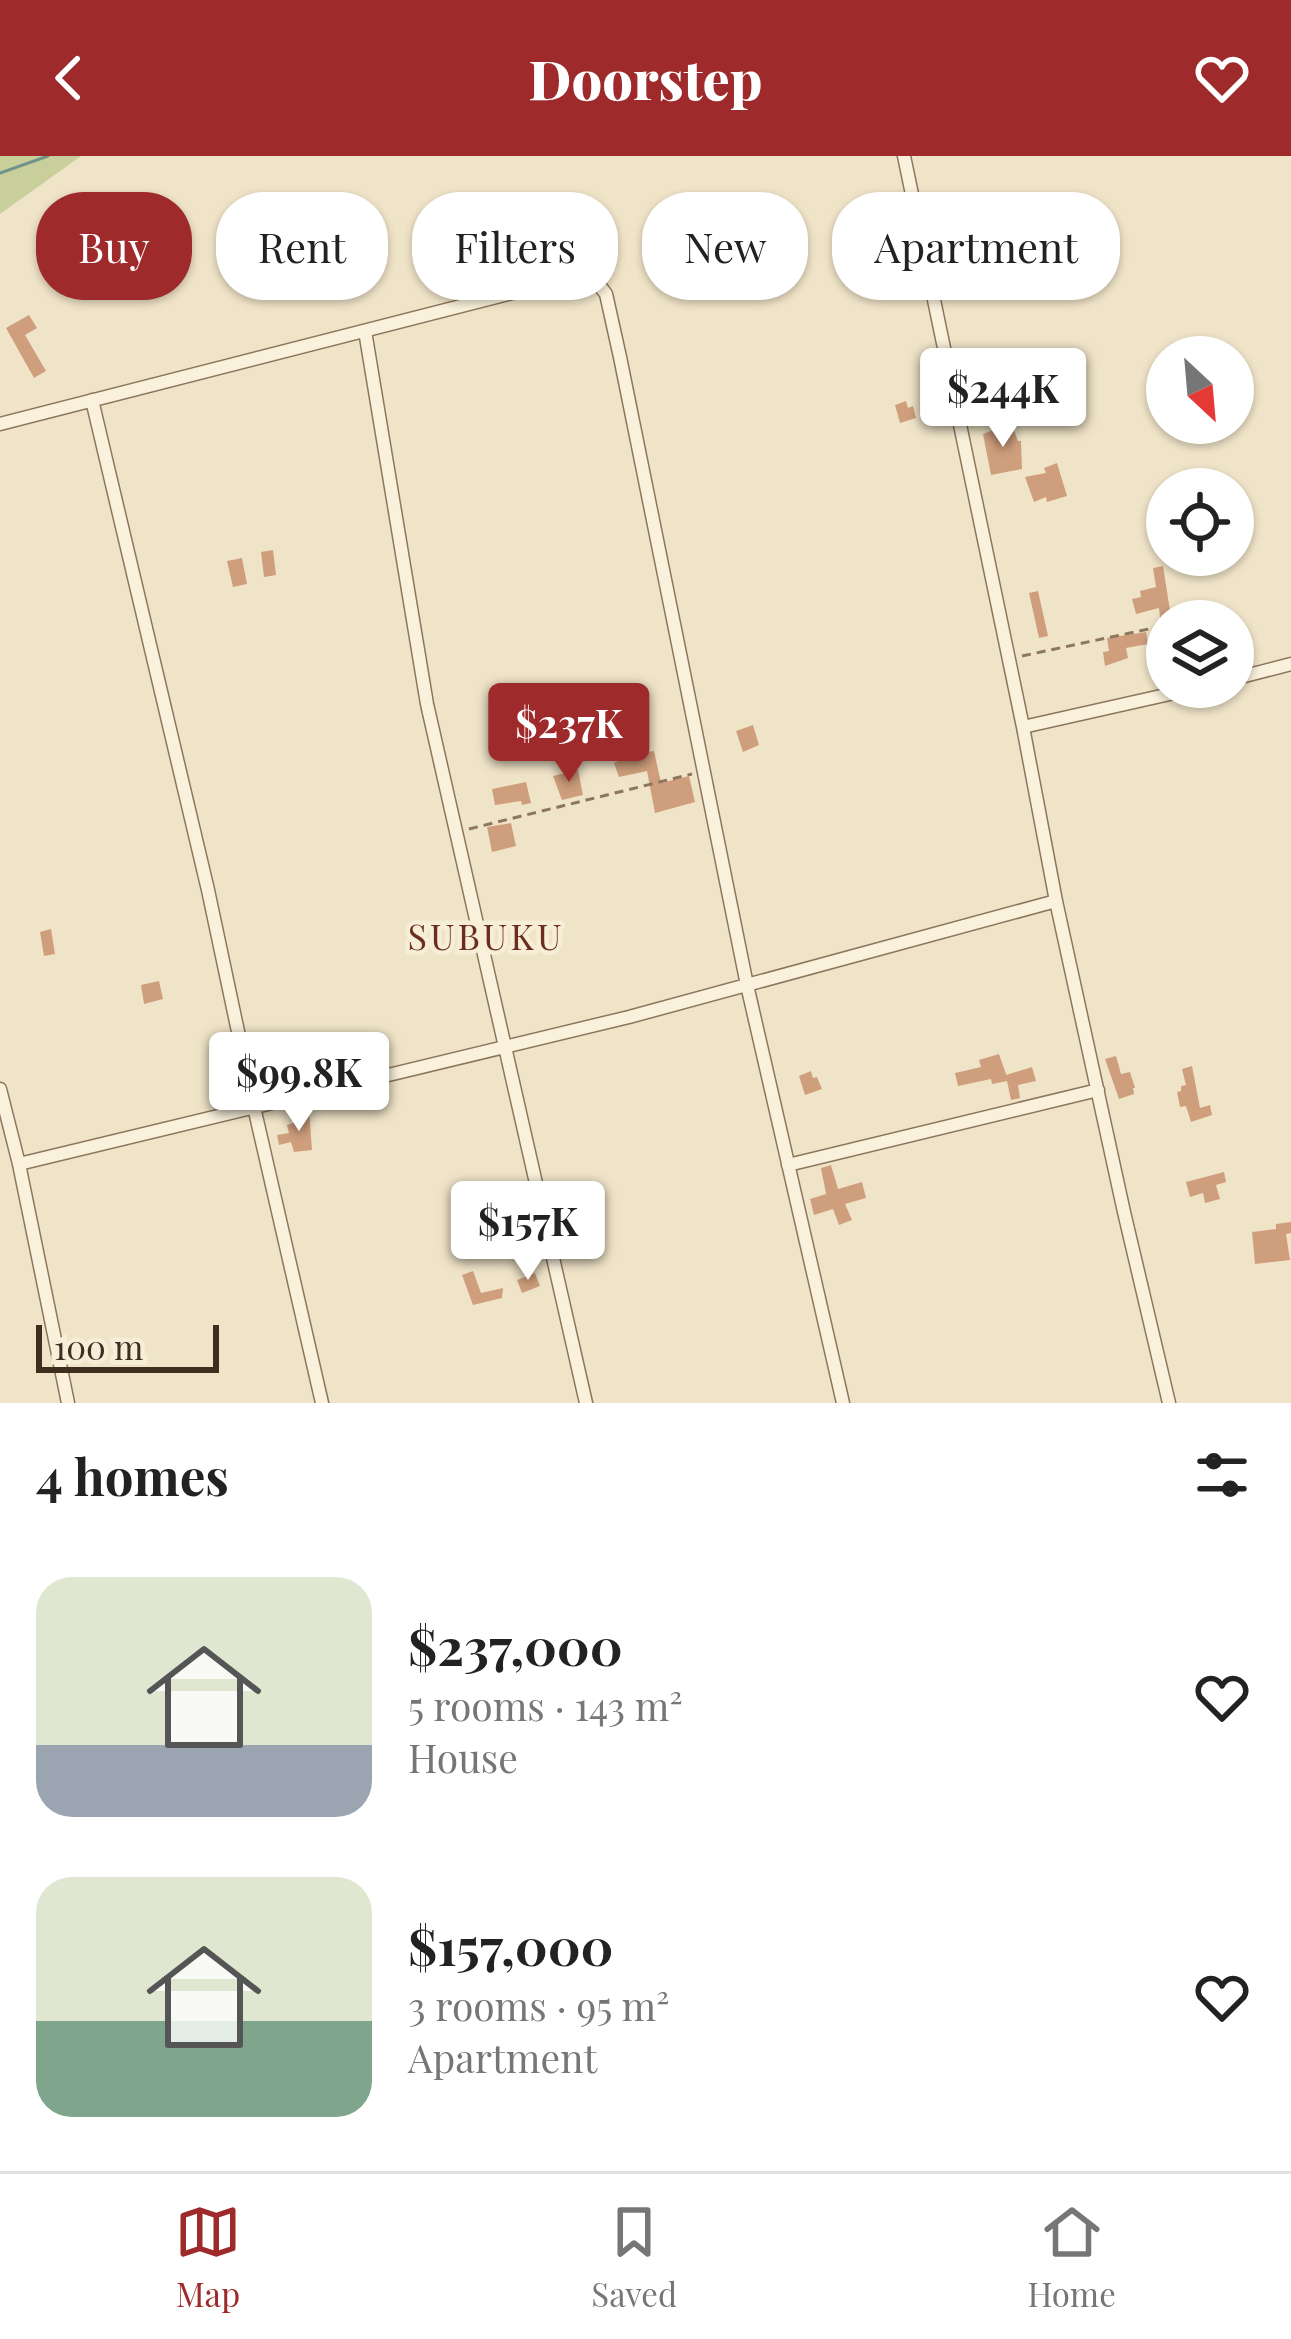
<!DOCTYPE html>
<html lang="en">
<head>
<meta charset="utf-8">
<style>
	body { margin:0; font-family:"Playfair Display",serif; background:#f2f2f2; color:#222; height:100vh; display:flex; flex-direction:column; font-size:45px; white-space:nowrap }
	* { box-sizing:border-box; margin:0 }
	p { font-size:39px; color:#767676 }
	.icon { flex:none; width:66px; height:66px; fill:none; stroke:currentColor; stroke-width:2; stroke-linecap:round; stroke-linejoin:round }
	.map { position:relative; height:1247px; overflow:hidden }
	.side { display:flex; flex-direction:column; background:#fff; flex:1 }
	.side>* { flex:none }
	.top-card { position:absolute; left:36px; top:36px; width:1221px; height:108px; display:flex; gap:24px }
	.needle { width:78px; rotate:154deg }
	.fabs { position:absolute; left:1146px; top:180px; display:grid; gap:24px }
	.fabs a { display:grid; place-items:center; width:108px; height:108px; border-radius:50%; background:#fff; box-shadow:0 3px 9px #0004; font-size:60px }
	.scale { position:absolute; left:36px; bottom:30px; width:183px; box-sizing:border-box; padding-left:12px; border:6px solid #3d2e20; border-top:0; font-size:33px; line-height:42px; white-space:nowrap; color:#3d2e20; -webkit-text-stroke:9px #f7eed8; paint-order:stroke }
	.price { position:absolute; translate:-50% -102px; padding:0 27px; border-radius:12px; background:#fff; color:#222; font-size:39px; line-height:78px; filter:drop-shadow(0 3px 6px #0008) }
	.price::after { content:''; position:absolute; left:50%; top:72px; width:36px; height:27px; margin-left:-18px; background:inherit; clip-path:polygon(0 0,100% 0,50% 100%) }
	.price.on { background:#9e2a2b; color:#fff }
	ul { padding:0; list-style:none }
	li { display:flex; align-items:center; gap:36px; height:300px; padding:0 36px }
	li span { display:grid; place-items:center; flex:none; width:336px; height:240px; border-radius:36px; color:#555 }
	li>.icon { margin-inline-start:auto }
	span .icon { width:144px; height:144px; fill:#fffc; stroke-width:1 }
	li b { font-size:51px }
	h2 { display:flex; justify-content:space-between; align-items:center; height:144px; padding:0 36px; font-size:51px }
	.chip { padding:0 42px; border-radius:48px; background:#fff; box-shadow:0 3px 9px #0004; font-size:42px; line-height:108px }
	.chip.on { background:#9e2a2b; color:#fff }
	header { display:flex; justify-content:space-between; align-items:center; height:156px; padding:0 36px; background:#9e2a2b; color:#fff; font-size:54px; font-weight:800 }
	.tab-bar { display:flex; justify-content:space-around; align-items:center; height:168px; border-top:3px solid #e0e0e0; background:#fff; font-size:33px; color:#767676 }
	.tab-bar a { display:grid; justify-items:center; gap:6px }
	.tab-bar .on { color:#9e2a2b }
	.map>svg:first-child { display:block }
	.green { fill:#c9cf9b }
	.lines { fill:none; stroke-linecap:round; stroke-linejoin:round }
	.stream { stroke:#6f938a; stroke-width:3 }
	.building { fill:#cf9f7d }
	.minor-casing { stroke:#8d765c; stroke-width:15 }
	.path { stroke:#8d765c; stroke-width:3; stroke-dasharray:9 6; stroke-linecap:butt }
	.minor { stroke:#faf1dc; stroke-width:12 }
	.labels { text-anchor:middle; stroke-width:9; stroke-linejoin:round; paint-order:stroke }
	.quarter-label { font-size:36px; letter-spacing:3px; fill:#6b2e1e; stroke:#f7eed8 }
</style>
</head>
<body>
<header><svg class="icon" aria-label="back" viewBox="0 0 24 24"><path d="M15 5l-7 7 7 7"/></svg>Doorstep<svg class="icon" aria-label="heart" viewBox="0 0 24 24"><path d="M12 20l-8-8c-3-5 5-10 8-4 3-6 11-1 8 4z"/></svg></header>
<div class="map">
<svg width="1291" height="1247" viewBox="0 0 1291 1247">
	<rect width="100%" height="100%" fill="#f0e4c8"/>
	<path class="green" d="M0,0H81L0,58Z"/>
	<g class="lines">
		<path class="stream" d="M0,17L48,0"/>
	</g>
	<path class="building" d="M29,159L37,172L25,179L46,215L34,222L6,172Z
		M980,222L986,256L975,258L969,224Z
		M906,245L908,252L913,250L916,262L900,267L895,249Z
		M1011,267L1018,285H1021L1022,313L991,319L983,278Z
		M1057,307L1067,340L1047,346L1046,341L1034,346L1025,321L1046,317L1044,312Z
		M273,394L276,419L264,421L261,396Z
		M242,402L247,428L233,431L227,405Z
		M1163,410L1171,461L1160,462L1159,452L1136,458L1132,443L1141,441L1140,435L1156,431L1153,412Z
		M1038,435L1048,480L1039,482L1029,437Z
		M1146,476L1148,488L1126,492L1128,502L1105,510L1103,496L1109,495L1107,482Z
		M753,569L759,589L743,596L736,575Z
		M654,595L661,627L689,620L695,646L655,657L647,615L619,621L614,607L630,599Z
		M578,614L583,639L562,644L553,620Z
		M526,626L531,647L522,649L521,645L495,649L492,633Z
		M511,667L516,690L492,696L487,671Z
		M51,773L55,798L44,800L40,776Z
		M159,825L163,843L144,848L141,829Z
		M999,898L1007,921L1006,919L1032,911L1036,925L1018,929L1020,942L1011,944L1007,925L992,928L991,923L958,930L955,917L981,911L979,904Z
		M1116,900L1121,918L1130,916L1135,932H1133L1134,938L1119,943L1105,903Z
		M1192,910L1200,952L1210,949L1212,959L1191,966L1186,950L1180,951L1177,936L1181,935V930L1186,929L1182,913Z
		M811,915L813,922L817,921L822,933L805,939L799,920Z
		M309,954L312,994L294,996L291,986L279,989L277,979L289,977L287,969L297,966L299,957Z
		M831,1009L838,1033L862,1026L866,1042L845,1048L852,1064L839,1069L833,1053L814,1059L810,1043L826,1038L821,1012Z
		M1224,1016L1226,1026L1216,1029L1220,1043L1205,1047L1203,1037L1190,1041L1186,1026Z
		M1291,1066V1077L1286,1078L1290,1104L1255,1108L1252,1076L1276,1073V1068Z
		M473,1115L481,1137L503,1132L502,1142L473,1149L462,1119Z
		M535,1117L540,1130L522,1137L517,1124Z"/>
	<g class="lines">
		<defs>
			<path id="minor" d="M365,175L427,548L586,1247
				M92,244L208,734L254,951L322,1247
				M0,268L590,117L606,138L620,201L747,829L843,1247
				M1233,523L1291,508
				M1023,571L1201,531
				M1056,745L1124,1056L1169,1247
				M0,933L19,1008
				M788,1009L1098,934
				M68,1247L19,1008L629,861L1056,745L1023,571L904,0"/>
		</defs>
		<use href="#minor" class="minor-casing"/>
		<path class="path" d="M1022,500L1163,470
			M469,673L692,618"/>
		<use href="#minor" class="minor"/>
	</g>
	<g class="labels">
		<g class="quarter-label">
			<text x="486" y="794">SUBUKU</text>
		</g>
	</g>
</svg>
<div class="fabs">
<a><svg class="needle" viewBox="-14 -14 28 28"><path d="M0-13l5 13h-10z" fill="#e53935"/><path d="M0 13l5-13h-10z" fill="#767676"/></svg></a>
<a><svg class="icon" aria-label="locate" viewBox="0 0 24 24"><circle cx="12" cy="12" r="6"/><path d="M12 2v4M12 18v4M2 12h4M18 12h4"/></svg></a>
<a><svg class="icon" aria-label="layers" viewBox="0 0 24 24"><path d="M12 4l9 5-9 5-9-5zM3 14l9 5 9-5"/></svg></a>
</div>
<div class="scale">100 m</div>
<b class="price" style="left:1003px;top:294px">$244K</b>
<b class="price on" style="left:569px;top:629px">$237K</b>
<b class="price" style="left:299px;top:978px">$99.8K</b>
<b class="price" style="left:528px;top:1127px">$157K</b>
<div class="top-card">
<a class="chip on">Buy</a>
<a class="chip">Rent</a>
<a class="chip">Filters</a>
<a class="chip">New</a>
<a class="chip">Apartment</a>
</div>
</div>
<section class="side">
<h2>4 homes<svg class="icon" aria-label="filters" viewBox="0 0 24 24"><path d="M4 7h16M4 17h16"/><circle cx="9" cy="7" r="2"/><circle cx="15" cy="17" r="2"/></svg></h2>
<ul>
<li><span style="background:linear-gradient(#dfe7d0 70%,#9aa5b1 0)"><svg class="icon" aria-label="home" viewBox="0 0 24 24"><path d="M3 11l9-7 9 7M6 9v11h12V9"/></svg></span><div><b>$237,000</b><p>5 rooms · 143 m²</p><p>House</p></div><svg class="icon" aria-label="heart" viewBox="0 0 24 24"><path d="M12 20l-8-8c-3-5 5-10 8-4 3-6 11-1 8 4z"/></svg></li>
<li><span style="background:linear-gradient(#dfe7d0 60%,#7fa58c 0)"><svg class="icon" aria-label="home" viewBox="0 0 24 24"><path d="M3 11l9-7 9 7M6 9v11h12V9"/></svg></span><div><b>$157,000</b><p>3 rooms · 95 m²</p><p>Apartment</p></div><svg class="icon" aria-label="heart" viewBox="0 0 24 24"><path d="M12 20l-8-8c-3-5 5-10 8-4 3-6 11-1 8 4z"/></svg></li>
</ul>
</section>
<nav class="tab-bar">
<a class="on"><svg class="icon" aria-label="map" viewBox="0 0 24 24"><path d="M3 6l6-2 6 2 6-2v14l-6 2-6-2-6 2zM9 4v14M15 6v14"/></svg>Map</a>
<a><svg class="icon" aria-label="saved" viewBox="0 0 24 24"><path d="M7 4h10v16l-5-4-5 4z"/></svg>Saved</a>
<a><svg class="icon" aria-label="home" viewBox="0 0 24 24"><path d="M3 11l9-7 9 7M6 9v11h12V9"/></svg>Home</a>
</nav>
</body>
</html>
